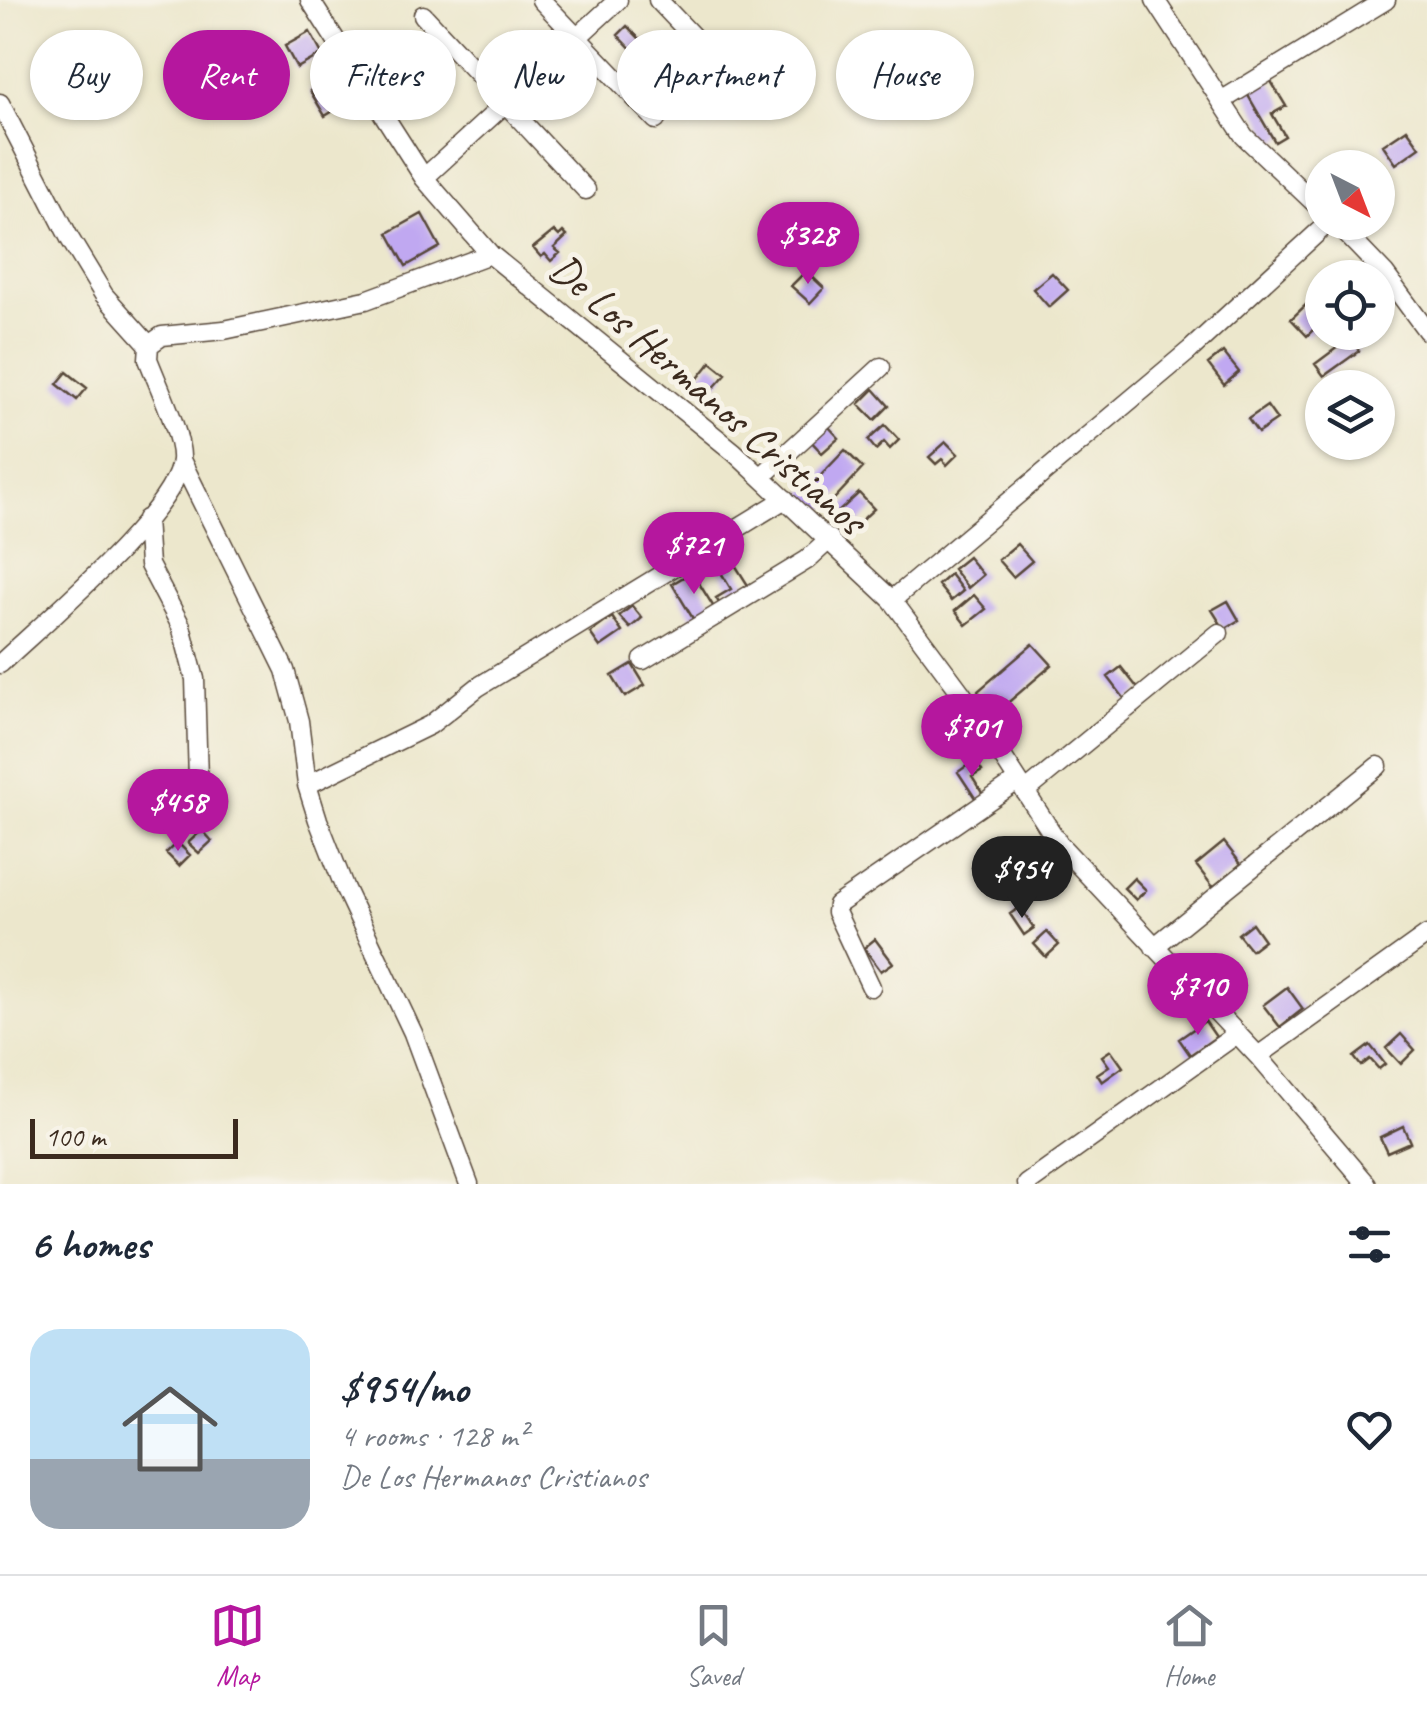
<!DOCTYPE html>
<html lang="en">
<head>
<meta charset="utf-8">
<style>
	body { margin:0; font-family:Caveat,sans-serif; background:#f6f6f7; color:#1f2937; height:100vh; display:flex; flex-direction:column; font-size:38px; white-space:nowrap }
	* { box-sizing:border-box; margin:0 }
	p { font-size:32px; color:#747a83 }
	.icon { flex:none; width:55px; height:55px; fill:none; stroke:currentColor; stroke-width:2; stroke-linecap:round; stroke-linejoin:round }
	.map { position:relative; height:1184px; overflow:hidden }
	.sheet { display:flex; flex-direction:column; background:#fff; flex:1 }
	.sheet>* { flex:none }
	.banner { position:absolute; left:30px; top:30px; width:1368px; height:90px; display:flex; gap:20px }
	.needle { width:65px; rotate:138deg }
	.controls { position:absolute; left:1305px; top:150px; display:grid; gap:20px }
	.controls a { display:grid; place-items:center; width:90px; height:90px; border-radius:50%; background:#fff; box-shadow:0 2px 8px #0004; font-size:50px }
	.scale { position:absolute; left:30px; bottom:25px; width:208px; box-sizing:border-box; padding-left:10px; border:5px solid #3b2a1e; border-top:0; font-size:28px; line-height:35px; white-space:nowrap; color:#3b2a1e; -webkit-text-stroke:8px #f7f3e8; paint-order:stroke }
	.price { position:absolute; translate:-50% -85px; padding:0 22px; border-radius:35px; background:#b5179e; color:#fff; font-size:32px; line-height:65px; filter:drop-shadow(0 2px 5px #0008) }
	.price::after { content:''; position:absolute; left:50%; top:60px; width:30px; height:22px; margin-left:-15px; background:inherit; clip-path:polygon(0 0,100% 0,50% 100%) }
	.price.current { background:#222; color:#fff }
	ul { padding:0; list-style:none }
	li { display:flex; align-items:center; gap:30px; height:250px; padding:0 30px }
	li span { display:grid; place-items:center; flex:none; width:280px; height:200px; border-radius:30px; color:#555 }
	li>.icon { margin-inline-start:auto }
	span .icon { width:120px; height:120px; fill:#fffc; stroke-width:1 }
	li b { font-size:42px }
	h2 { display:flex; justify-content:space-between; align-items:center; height:120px; padding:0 30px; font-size:42px }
	.chip { padding:0 35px; border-radius:45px; background:#fff; box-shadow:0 2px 8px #0004; font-size:35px; line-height:90px }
	.chip.current { background:#b5179e; color:#fff }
	.dock { display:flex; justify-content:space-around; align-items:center; height:140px; border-top:2px solid #e0e1e3; background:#fff; font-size:28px; color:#747a83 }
	.dock a { display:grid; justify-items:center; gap:5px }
	.dock .current { color:#b5179e }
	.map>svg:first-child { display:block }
	.building { fill:#c0a8f1 }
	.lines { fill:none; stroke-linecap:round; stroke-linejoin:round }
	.minor-casing { stroke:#564638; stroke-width:21 }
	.minor { stroke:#fff; stroke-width:18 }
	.labels { text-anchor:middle; stroke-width:10; stroke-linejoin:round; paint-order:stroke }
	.street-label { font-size:42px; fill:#3b2a1e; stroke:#f7f3e8 }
</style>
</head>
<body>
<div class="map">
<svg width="1427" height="1184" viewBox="0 0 1427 1184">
	<rect width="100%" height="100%" fill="#f7f3e8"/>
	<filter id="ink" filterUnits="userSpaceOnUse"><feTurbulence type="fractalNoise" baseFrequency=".01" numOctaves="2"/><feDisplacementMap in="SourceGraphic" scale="20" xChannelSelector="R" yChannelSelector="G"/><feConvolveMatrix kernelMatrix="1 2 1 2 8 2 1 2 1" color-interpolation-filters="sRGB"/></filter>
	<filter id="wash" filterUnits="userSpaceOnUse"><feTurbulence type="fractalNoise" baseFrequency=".0048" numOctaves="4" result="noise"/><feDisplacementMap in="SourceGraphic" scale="40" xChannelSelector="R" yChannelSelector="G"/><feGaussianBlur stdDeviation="2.25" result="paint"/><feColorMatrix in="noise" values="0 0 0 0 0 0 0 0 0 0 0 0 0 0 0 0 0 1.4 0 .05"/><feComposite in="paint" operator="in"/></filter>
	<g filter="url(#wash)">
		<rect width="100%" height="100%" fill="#ece7cc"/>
		<g id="blocks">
			<path class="building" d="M627,26L648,47L638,56L618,35Z
				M310,32L322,54L297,68L285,46Z
				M415,47L429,61L405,84L391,70Z
				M336,75L351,100L325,116L310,91Z
				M1269,78L1286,106L1272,114L1285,136L1275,142L1246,92Z
				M1407,129L1420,147L1396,164L1383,145Z
				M422,214L440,247L406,266L388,233Z
				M554,231L559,236L563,232L567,236L554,248L560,253L551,261L545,254L541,257L533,248Z
				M806,271L824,288L810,303L791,286Z
				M1052,273L1068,290L1049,307L1033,289Z
				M1312,299L1322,310V321L1307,336L1291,319Z
				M1350,338L1359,351L1324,376L1315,364Z
				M1223,352L1239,372L1224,385L1208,364Z
				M711,362L726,374L709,393L695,382Z
				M67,372L87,388L77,400L57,384Z
				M874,389L889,406L875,420L859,404Z
				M1267,406L1277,420L1258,433L1248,419Z
				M827,425L839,438L822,453L810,440Z
				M885,425L899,440L890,449L884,442L876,450L868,440Z
				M946,442L958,454L947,465L942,459L936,464L929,457Z
				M845,450L863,468L822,512L803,494Z
				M859,493L874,509L852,529L837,513Z
				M1017,544L1032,561L1013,577L998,560Z
				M727,552L751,590L722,608L716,598L731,589L714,561Z
				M968,557L983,575L968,588L953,569Z
				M692,572L715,609L695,622L672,584Z
				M950,574L963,591L951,601L938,585Z
				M974,595L986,609L966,625L955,611Z
				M1228,601L1239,620L1224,629L1212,610Z
				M632,606L642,618L630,628L619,616Z
				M612,617L622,632L600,647L590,633Z
				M1033,644L1052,665L997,712L978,691Z
				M632,664L645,685L625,697L612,676Z
				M1121,667L1140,691L1127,702L1108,677Z
				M975,760L982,771L972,777L984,796L977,801L958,772Z
				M202,830L212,841L199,853L188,843Z
				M177,842L190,855L179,866L166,853Z
				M1224,842L1241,864L1213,887L1196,865Z
				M1134,878L1146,890L1136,900L1124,888Z
				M1020,907L1034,928L1024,935L1010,914Z
				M1252,923L1264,940L1251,950L1238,934Z
				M1047,932L1059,945L1046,957L1034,944Z
				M875,939L893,963L881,971L864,948Z
				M1287,987L1303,1009L1280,1027L1263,1005Z
				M1205,1021L1216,1037L1190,1055L1179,1039Z
				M1401,1034L1415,1050L1401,1064L1386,1048Z
				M1370,1045L1385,1064L1379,1069L1370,1059L1361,1066L1354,1057Z
				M1111,1050L1123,1067L1102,1082L1097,1074L1109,1066L1102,1056Z
				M1403,1126L1410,1142L1387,1152L1380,1137Z"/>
		</g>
	</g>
	<g filter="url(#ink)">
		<use href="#blocks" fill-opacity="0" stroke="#564638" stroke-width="2.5"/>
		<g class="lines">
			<defs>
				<path id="minor" d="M310,0L424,178L490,254L734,452L892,600L962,694L1059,844L1258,1056L1367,1184
					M541,0L656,120
					M658,0L713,58
					M1155,0L1244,136L1322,210
					M423,15L586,190
					M1221,101L1386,0
					M0,103L70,239L104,295L149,345L148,359C157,383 183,437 181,460C177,511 40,626 0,664
					M424,178L618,0
					M1335,222L1385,274L1427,331
					M149,345L162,336L224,330L366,300L490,254
					M181,460L285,670L299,721L307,785L318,820L345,889L413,1033L469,1184
					M761,477L881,367
					M146,519L149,565L181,626L195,679L199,814
					M892,600L1190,350L1329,222
					M643,660L807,560L830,539
					M307,785L430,725L478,687L785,499
					M1025,792L1219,633
					M1154,947L1378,766
					M871,987L836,912L837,905L1017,781
					M1258,1056L1427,935
					M1027,1184L1237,1034"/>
			</defs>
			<use href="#minor" class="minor-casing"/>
			<use href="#minor" class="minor"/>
		</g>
	</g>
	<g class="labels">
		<g class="street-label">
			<text transform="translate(709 393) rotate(41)" y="15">De Los Hermanos Cristianos</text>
		</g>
	</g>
</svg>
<div class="controls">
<a><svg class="needle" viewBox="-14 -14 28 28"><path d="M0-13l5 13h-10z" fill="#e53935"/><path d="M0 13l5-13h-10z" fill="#747a83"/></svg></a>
<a><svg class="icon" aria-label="locate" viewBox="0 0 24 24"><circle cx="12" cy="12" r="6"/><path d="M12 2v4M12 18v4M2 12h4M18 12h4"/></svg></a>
<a><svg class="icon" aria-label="layers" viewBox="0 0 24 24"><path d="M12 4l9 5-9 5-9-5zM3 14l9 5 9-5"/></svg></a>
</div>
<div class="scale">100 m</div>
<b class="price" style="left:808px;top:287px">$328</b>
<b class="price" style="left:694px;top:597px">$721</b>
<b class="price" style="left:972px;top:779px">$701</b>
<b class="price" style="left:178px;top:854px">$458</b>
<b class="price current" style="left:1022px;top:921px">$954</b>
<b class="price" style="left:1198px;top:1038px">$710</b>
<div class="banner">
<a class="chip">Buy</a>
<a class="chip current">Rent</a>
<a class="chip">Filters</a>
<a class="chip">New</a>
<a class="chip">Apartment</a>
<a class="chip">House</a>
</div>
</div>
<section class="sheet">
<h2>6 homes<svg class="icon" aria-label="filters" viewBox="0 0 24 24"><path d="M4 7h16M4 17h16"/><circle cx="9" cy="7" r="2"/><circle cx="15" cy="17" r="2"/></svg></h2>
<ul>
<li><span style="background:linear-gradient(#bfe0f5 65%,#9aa5b1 0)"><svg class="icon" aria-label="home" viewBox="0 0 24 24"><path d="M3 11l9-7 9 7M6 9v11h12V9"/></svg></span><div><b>$954/mo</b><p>4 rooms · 128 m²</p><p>De Los Hermanos Cristianos</p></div><svg class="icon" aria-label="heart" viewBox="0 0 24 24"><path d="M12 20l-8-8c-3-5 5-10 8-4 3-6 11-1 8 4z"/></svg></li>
</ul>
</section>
<nav class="dock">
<a class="current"><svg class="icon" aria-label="map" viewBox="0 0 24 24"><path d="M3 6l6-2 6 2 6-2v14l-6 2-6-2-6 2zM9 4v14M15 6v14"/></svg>Map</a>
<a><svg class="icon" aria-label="saved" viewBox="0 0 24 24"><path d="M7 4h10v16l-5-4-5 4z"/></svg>Saved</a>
<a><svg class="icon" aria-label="home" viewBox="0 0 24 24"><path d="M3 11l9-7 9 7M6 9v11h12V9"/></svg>Home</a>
</nav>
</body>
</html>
